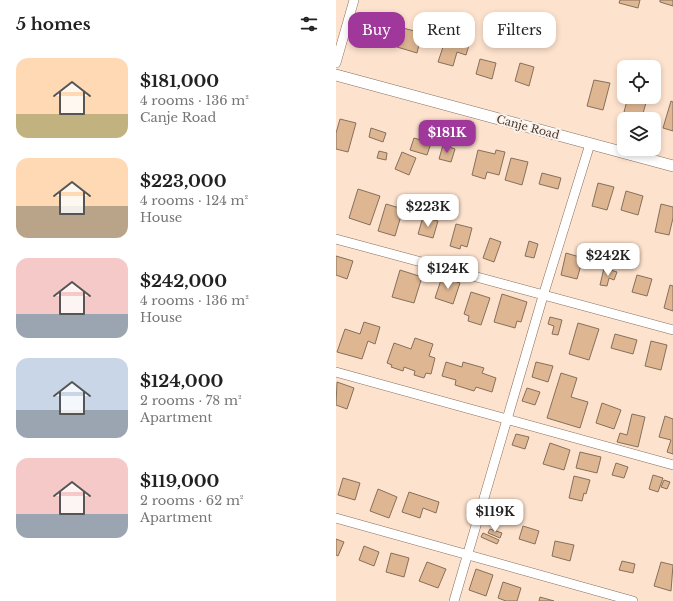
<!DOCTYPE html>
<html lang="en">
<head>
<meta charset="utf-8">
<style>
	body { margin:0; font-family:"Libre Baskerville",serif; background:#f2f2f2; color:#222; height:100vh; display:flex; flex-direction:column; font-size:15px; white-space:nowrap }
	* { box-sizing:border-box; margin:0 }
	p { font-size:13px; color:#767676 }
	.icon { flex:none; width:22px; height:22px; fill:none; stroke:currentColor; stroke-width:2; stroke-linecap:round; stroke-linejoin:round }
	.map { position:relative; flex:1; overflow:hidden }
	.details { display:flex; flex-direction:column; background:#fff; width:336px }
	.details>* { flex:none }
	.guide { position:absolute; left:12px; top:12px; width:265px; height:36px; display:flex; gap:8px }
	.tools { position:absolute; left:281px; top:60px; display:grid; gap:8px }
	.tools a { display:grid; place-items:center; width:44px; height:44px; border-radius:8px; background:#fff; box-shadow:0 2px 6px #0003; font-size:20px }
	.price { position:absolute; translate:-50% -34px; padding:0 9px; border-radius:8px; background:#fff; color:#222; font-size:13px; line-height:26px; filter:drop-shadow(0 1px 2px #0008) }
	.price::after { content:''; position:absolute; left:50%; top:24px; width:12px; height:9px; margin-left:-6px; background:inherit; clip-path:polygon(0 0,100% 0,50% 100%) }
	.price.selected { background:#a0379a; color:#fff }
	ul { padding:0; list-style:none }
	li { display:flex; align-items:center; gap:12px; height:100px; padding:0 16px }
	li span { display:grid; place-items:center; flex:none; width:112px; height:80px; border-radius:12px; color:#555 }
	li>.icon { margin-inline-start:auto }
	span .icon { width:48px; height:48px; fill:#fffc; stroke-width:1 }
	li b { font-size:17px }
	h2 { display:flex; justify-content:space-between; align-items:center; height:48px; padding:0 16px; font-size:17px }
	.pill { padding:0 14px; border-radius:12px; background:#fff; box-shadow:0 2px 6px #0003; font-size:14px; line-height:36px }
	.pill.selected { background:#a0379a; color:#fff }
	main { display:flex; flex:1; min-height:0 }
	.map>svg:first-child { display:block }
	.building { fill:#deb691; stroke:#86705c }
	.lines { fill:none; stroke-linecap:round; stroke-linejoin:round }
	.minor-casing { stroke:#856d5b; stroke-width:10 }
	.tertiary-casing { stroke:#856d5b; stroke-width:12 }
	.minor { stroke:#fff; stroke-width:9 }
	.tertiary { stroke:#fff; stroke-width:11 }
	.labels { text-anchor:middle; stroke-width:4; stroke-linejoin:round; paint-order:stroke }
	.street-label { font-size:11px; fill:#453a32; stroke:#fdf2ea }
</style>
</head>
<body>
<main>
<section class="details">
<h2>5 homes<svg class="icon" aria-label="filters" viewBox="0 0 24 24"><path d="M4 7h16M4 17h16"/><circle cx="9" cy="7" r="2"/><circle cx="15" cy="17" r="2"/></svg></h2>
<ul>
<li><span style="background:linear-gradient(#ffd9b3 70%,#c2b280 0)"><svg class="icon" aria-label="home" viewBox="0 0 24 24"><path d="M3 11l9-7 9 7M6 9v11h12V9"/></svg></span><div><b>$181,000</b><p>4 rooms · 136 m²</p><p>Canje Road</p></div></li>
<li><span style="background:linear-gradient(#ffd9b3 60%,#b9a48a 0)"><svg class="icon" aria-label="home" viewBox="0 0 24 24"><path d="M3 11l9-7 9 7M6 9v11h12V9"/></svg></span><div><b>$223,000</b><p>4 rooms · 124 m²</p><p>House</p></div></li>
<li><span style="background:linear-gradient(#f6c9c9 70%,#9aa5b1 0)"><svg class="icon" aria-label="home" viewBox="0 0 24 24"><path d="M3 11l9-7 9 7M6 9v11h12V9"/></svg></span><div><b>$242,000</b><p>4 rooms · 136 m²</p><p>House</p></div></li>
<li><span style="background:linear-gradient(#c9d6e8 65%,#9aa5b1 0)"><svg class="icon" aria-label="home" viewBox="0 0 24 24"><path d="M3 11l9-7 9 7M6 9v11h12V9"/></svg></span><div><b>$124,000</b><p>2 rooms · 78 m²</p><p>Apartment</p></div></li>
<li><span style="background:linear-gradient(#f6c9c9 70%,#9aa5b1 0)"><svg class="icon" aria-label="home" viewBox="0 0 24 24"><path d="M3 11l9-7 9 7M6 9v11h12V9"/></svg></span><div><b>$119,000</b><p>2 rooms · 62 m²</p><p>Apartment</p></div></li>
</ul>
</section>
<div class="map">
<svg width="337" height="601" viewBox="0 0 337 601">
	<rect width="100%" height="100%" fill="#fde2cd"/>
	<path class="building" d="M284,0H304L302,8L283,3Z
		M324,0H337V6L324,2Z
		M34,13L50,18L46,30L36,27L30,43L17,39L23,17L31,20Z
		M157,14L173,19L168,38L152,34Z
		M67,28L86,33L81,53L61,47Z
		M110,38L133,45L130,55L121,52L117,66L102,62Z
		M144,59L160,63L156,79L140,74Z
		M184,63L198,67L193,86L179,81Z
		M258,80L274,83L267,110L251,106Z
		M292,97L311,99L306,117L288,112Z
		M335,101L337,102V131L327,128Z
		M4,119L20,123L12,152L0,149V133Z
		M35,128L50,133L47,142L33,137Z
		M78,138L95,143L91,155L74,150Z
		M107,145L119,149L115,162L103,159Z
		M142,150L159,154L160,150L169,152L163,175L151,172L149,179L136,175Z
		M43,151L51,153L50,160L41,158Z
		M66,152L80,158L73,175L59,169Z
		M175,158L192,162L186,185L169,180Z
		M206,173L225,178L222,189L203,184Z
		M262,183L278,187L271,210L256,206Z
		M22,189L44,196L34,225L13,218Z
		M290,191L307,196L302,215L285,210Z
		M50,204L67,209L59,236L42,231Z
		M325,204L337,207V218L333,235L319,232Z
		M87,217L102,221L97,238L82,234Z
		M120,224L136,228L131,247L125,245L124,249L114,246Z
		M154,238L165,242L158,262L147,258Z
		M193,241L202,244L198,258L189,256Z
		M230,253L247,258L241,279L225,275Z
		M0,256L17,261L11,279L0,275Z
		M268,268L281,272L278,280L273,278L271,286L264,285Z
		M64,270L86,277L78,303L56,297Z
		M301,275L316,279L311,296L296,292Z
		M106,277L124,283L117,304L99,298Z
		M334,285L337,286V311L328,308Z
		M135,292L154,298L145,325L132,321L133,316L128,314Z
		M166,294L191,302L185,322L181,321L179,328L158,322Z
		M214,317L226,320L222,335L216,334L218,326L212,324Z
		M28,322L44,327L39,344L32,341L26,359L1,352L9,329L24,334Z
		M242,323L263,329L253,360L233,354Z
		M279,334L301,340L297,354L275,348Z
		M79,338L97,344L93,356L99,358L95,374L90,373L88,378L78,375L79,371L68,367L67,371L55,367L56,365L51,363L58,343L75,349Z
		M315,341L331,345L325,370L309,366Z
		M110,362L126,367L127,362L148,368L146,373L160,378L156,392L140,387L138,391L119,385L120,380L106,376Z
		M200,362L217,366L212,382L196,377Z
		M225,373L241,378L235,397L252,402L244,428L211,418Z
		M1,382L18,388L11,409L0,405Z
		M191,388L204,392L199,405L186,401Z
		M266,403L285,410L278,429L260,423Z
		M296,414L309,417L302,447L281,442L284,433L291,435Z
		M329,416L337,419V454L331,452L335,440L323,437Z
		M180,434L193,437L189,449L176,445Z
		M214,443L234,450L228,470L207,464Z
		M244,452L265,457L261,473L240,468Z
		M280,463L292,467L288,478L276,475Z
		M317,475L327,478L322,492L313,489Z
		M238,476L254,480L250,494L248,493L246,501L233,498Z
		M7,478L24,483L19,500L2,495Z
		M328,480L334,482L331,489L325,487Z
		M42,489L61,497L53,518L34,511Z
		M73,492L103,502L100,513L87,508L84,518L66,512Z
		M187,526L203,531L199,544L183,539Z
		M154,529L166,533L164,538L152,533Z
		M147,533L163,540L161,544L145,537Z
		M0,539L8,542L2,556L0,555Z
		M219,541L238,545L234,561L216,556Z
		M28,546L43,552L38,566L23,560Z
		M55,553L73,558L68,577L50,572Z
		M286,561L299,564L297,573L283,570Z
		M91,562L110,569L102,588L83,581Z
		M325,562L337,565L335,591L318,586Z
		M140,569L157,575L150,596L133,590Z
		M167,582L185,588L181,601H170L162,598Z
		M204,597L218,601H203Z"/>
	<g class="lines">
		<defs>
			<path id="minor" d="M0,63L18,0
				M0,239L337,330
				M0,372L337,465
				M0,518L297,601
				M118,601L207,296L254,144"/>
			<path id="tertiary" d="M0,75L337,166"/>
		</defs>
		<use href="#minor" class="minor-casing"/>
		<use href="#tertiary" class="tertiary-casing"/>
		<use href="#minor" class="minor"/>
		<use href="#tertiary" class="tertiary"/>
	</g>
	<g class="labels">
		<g class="street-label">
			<text transform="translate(192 127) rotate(15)" y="4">Canje Road</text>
		</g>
	</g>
</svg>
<div class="tools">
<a><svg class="icon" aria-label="locate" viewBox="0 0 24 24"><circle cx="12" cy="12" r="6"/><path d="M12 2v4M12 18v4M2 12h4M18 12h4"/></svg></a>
<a><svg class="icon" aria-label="layers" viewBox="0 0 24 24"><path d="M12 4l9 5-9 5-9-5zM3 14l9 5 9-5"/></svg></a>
</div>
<b class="price selected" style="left:111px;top:154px">$181K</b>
<b class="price" style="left:92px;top:228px">$223K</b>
<b class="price" style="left:272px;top:277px">$242K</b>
<b class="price" style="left:112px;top:290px">$124K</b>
<b class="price" style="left:159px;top:533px">$119K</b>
<div class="guide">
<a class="pill selected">Buy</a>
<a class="pill">Rent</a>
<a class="pill">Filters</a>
</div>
</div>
</main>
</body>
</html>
